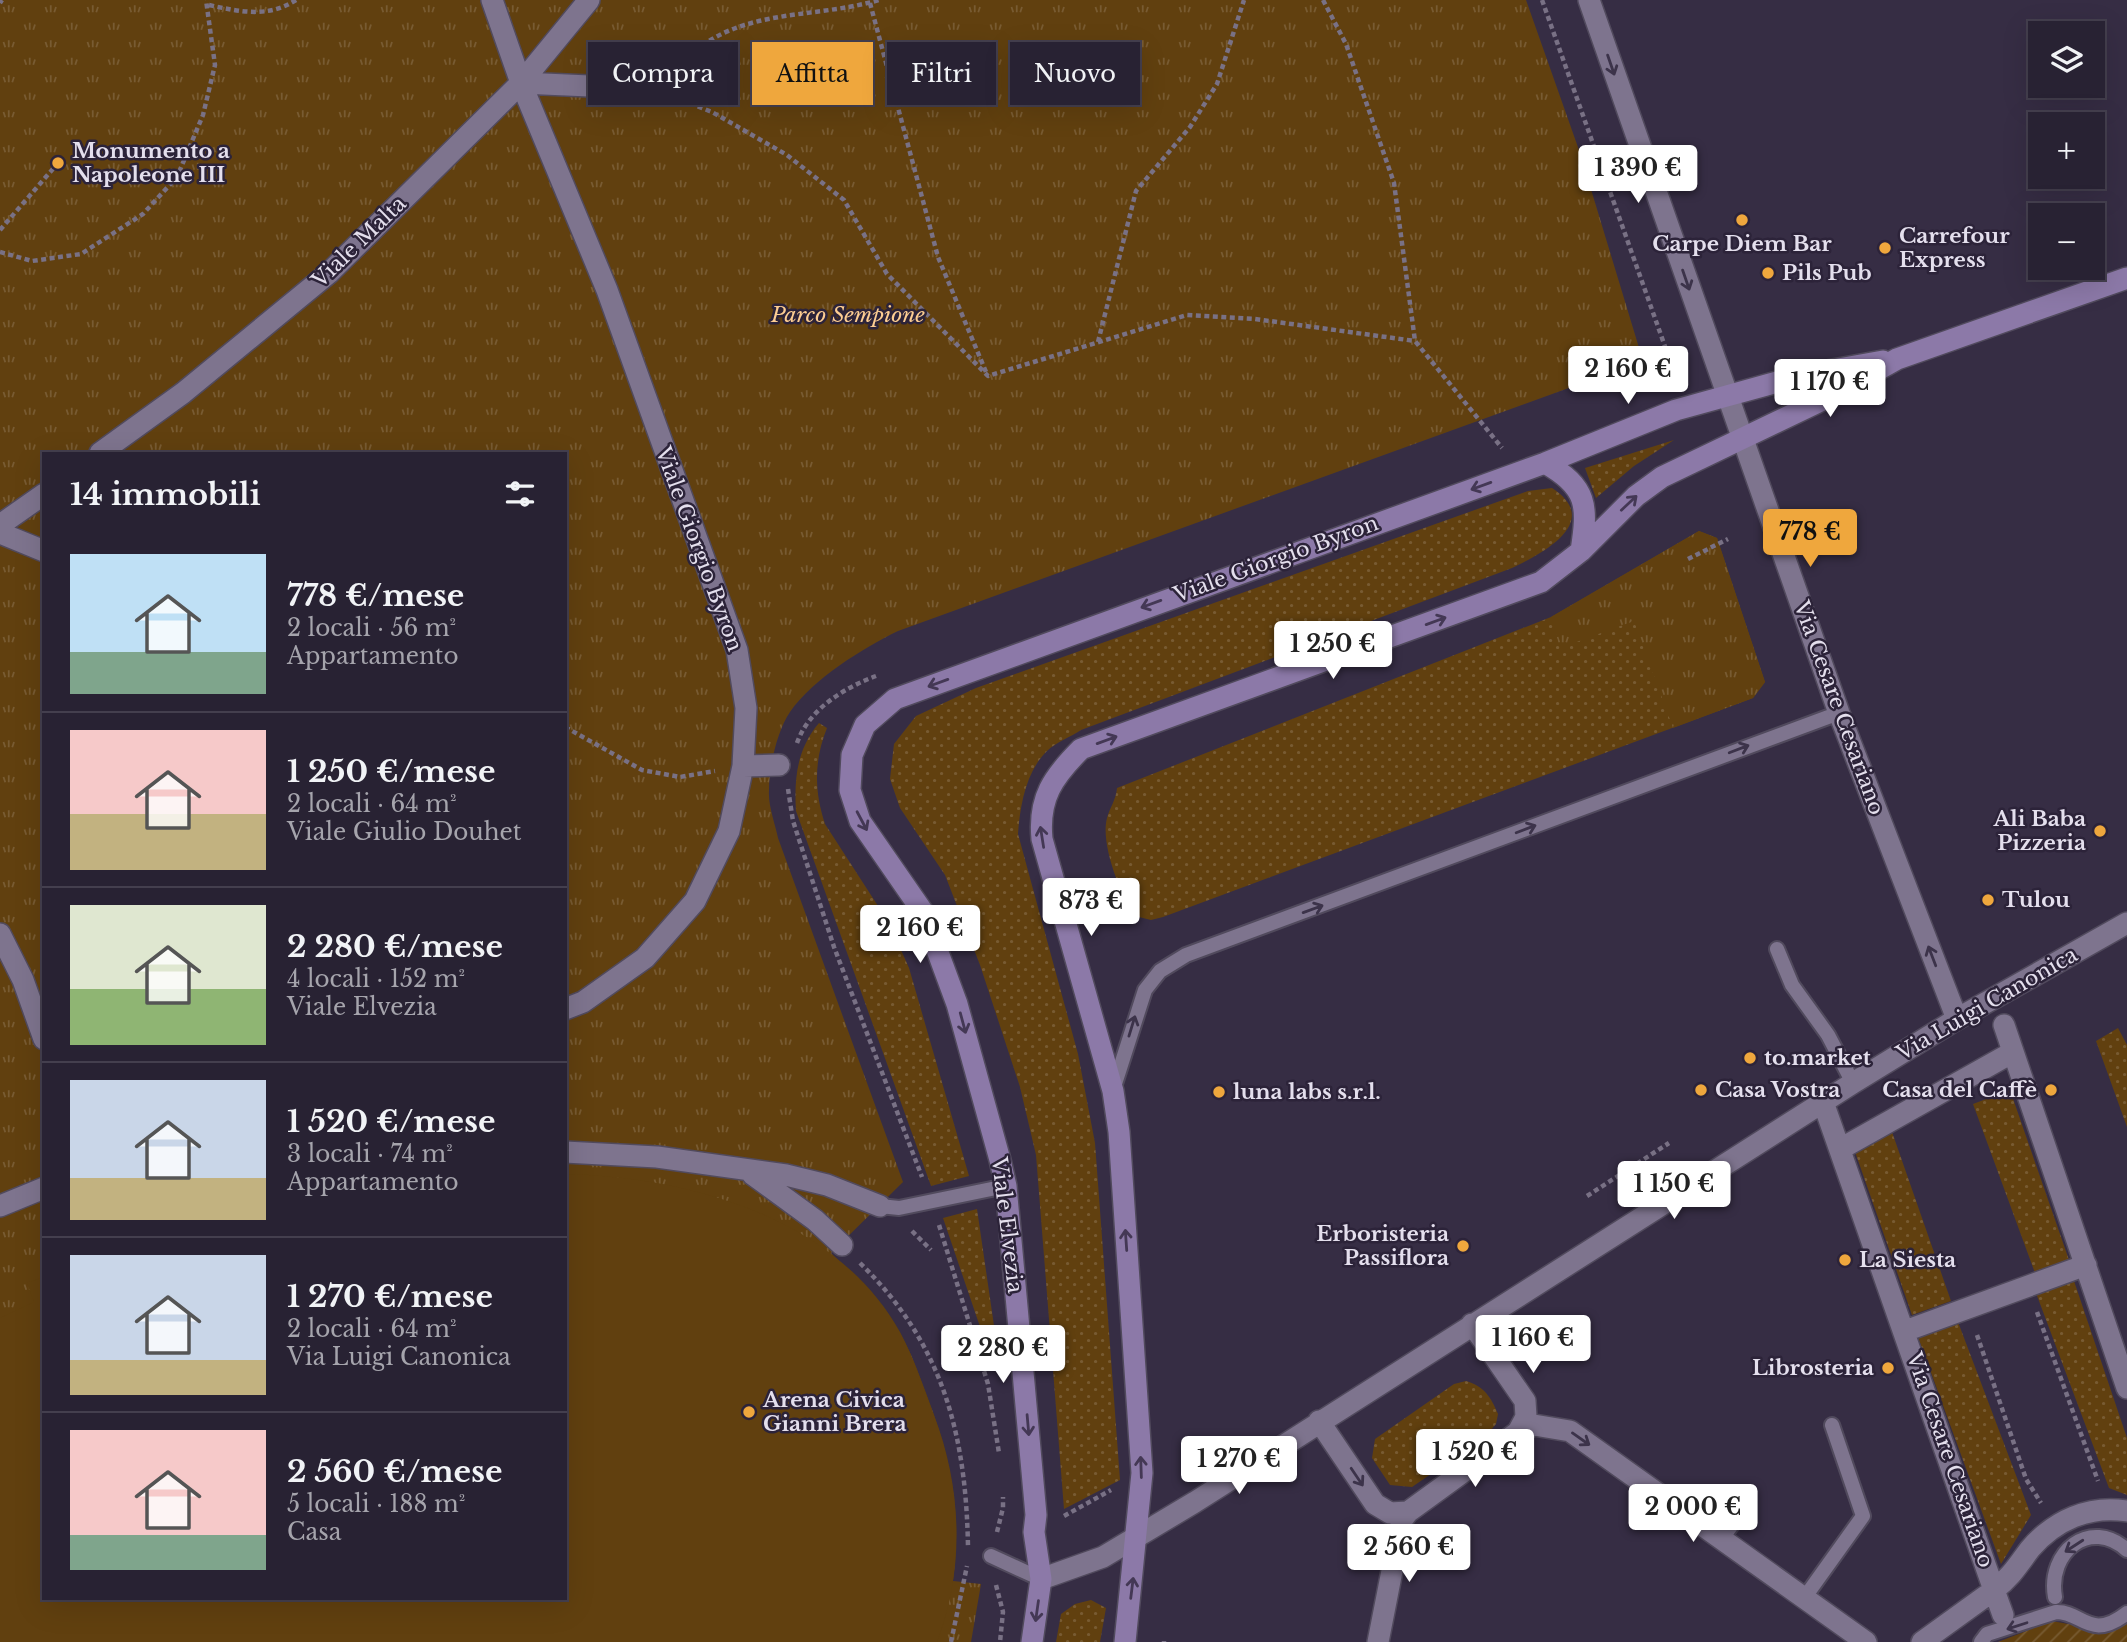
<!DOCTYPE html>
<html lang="it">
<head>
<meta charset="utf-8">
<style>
	body { margin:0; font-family:"Libre Baskerville",serif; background:#342f3f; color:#f1f3f6; height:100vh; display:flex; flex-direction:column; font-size:26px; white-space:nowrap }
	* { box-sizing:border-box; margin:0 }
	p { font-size:23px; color:#a5a4ac }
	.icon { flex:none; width:38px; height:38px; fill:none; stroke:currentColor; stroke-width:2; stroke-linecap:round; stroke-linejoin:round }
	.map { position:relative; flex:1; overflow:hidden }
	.drawer { position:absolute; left:42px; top:452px; width:525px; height:1148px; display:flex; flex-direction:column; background:#282233; border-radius:0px; box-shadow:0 7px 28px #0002,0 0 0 2px #443f4e }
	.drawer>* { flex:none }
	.top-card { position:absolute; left:588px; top:42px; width:665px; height:63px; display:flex; gap:14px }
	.buttons { position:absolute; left:2028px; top:21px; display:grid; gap:14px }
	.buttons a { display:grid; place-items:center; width:77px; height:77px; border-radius:0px; background:#282233; box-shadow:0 7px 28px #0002,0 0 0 2px #443f4e; font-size:35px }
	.price { position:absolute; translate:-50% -60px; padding:0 16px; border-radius:7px; background:#fff; color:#222; font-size:23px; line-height:46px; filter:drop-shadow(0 2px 4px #0008) }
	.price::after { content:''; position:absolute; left:50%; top:42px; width:21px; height:16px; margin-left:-10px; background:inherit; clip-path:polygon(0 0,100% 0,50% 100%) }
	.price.selected { background:#efa73d; color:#111 }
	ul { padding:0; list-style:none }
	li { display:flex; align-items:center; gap:21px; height:175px; padding:0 28px }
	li+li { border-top:2px solid #443f4e }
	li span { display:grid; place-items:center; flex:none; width:196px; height:140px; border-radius:0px; color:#555 }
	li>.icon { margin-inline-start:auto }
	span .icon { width:84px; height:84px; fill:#fffc; stroke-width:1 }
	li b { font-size:30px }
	h2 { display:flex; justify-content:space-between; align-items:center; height:84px; padding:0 28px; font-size:30px }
	.chip { padding:0 24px; border-radius:0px; background:#282233; box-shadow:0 7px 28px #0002,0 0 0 2px #443f4e; font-size:24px; line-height:63px }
	.chip.selected { background:#efa73d; color:#111 }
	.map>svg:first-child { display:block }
	.grass { fill:url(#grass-dots) }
	.park { fill:url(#park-tufts); fill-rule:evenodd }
	.garden { fill:url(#garden-furrows) }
	.pitch { fill:#61400f }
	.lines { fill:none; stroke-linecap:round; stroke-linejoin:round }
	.lane-casing { stroke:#514a5d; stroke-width:18 }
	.street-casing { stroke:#514a5d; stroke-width:24 }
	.secondary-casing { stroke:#514a5d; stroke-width:24 }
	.path { stroke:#797185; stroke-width:4.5; stroke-dasharray:5 3.5; stroke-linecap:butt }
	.lane { stroke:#7e748e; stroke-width:14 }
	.street { stroke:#7e748e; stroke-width:21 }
	.secondary { stroke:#8c79a8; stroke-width:21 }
	.oneway { stroke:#3c334a }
	.oneway2 { stroke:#443855 }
	.poi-dot { fill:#efa73d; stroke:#2c2339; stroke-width:2.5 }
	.labels { text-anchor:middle; stroke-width:5; stroke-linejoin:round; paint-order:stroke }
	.poi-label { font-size:21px; font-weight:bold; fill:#e4dfed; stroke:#2c2339; text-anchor:start }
	.street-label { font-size:21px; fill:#e4dfed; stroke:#2c2339 }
	.park-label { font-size:21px; font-style:italic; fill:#fece92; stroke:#2c2339 }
</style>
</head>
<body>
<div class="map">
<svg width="2127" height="1642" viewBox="0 0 2127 1642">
	<defs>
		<pattern id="grass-dots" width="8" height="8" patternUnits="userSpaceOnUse" patternTransform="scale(1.75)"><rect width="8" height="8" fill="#61400f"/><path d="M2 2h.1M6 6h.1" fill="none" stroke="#785b32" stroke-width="1.8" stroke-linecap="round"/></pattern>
		<pattern id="park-tufts" width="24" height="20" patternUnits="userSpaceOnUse" patternTransform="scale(1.75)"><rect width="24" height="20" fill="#61400f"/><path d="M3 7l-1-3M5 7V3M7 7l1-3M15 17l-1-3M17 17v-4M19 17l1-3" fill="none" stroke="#785b32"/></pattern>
		<pattern id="garden-furrows" width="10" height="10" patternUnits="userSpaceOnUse" patternTransform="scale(1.75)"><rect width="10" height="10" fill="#61400f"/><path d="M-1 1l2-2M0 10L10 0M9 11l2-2" fill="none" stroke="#785b32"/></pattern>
	</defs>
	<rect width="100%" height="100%" fill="#362d44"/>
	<path class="grass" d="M1674,440L1634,466L1596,498L1585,468Z
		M1552,488C1604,522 1541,554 1512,568L1081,730C1071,737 1056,742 1047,751C1026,771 1020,806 1018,834L1078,1054L1095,1143L1120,1480L1064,1509L1036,1155L1020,1087L980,965L945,875L900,808L890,779L894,744L916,716L976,688L1528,491Z
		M1699,531L1717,538L1765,682L1753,698L1163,917L1151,920L1135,916C1121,896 1100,844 1107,818C1110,807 1116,800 1117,788L1551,617Z
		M819,723L827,728C814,760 814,791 825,824L889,923L909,968L969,1176L931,1186L796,811C794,778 797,749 819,723Z
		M2118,1028L2127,1045V1127L2096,1041Z
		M2010,1090L2069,1260L2035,1273L1973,1104Z
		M1892,1132L1951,1301L1912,1315L1853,1146Z
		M977,1209L999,1360L992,1362L943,1218Z
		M2074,1281L2127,1438V1495L2109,1488L2036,1293Z
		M1958,1322L2031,1515L2001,1564L1918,1337Z
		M1466,1381C1484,1386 1491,1397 1498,1414L1496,1424L1485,1437L1412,1487L1390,1485L1372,1458L1375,1439L1454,1384Z
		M1091,1600L1106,1608L1100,1642H1056L1061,1614L1075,1604Z"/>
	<path class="park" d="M0,0H1526L1580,153L1643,361L898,631C863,648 813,679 790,712C777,731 769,767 769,790C768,806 775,823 778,838L903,1182L831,1253C855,1277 880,1301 898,1330C910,1349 918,1372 926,1393C951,1460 962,1510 953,1581L981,1584L971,1642H0ZM44,453H565V1598H44Z
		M1699,531L1717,538L1765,682L1753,698L1673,728L1634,621L1560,648L1551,617Z"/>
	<path class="garden" d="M2127,1616V1642H1998L2052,1621L2095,1629Z"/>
	<path class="pitch" d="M565,1174C688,1177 835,1216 900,1332C914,1358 923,1387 934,1415C962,1488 965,1569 937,1642H0V1318L34,1302L27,1283L44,1277V1598H565Z"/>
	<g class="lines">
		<defs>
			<path id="lane" d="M1777,949L1792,985L1828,1035L1853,1083
				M1113,1090L1145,990L1160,971L1186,955L1839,713
				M880,1206L899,1208L1006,1186
				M1722,1538L1741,1513
				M991,1556L1041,1579
				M1805,1597L1863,1516L1832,1425
				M2055,1597C2047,1552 2090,1517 2127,1550
				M1981,1642L1987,1634L2056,1612C2082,1611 2090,1642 2127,1613"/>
			<path id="street" d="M492,0L521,83L607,290L737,650L746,708L743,766L729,831L695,901L645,958L583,1002L565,1009
				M1589,0L1839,713L1957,1019
				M521,83L658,89
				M100,453L183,393L329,273L521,83L589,0
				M0,525L44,494
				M0,533L44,551
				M743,766L779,765
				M0,934L23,980L44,1039
				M2004,1025L2127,1388
				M1823,1102L1994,1590C2011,1577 2018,1565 2030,1549C2055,1520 2089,1505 2127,1511
				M1842,1148L2013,1052
				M565,1152L657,1157L786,1175L827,1185L880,1206
				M752,1174L815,1220L842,1245
				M0,1206L44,1188
				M1472,1324L1525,1401L1526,1417L1518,1432
				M1905,1331L2086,1265
				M1319,1421L1375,1504L1390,1513L1408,1512
				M1041,1579L1103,1557L1195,1502L1853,1083L1957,1019L2127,923
				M1378,1642L1402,1520L1408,1512L1518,1432L1534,1425L1570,1431L1866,1642
				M1922,1642L1994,1590L2003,1615"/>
			<path id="secondary" d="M1545,463C1588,487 1588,506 1581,551
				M1032,1642L1041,1579L1034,1532L1036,1515L1006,1186L1000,1160L957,1004L923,912L860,821L850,790L852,755L865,725L895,699L1545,463L1676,410L1799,376L1883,361
				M1125,1642L1142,1473L1119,1132L1113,1091L1042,839C1038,798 1053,777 1081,749L1541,582L1581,551L1636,496L1662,477L1835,394L1897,359L2127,278"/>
		</defs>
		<use href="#lane" class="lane-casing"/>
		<use href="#street" class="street-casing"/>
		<use href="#secondary" class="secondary-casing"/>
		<path class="path" d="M1323,0L1346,44L1394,183L1415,341L1502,448
			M1542,0L1678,383
			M0,3L2,0
			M870,3L938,257L986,372
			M209,5C241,12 268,18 296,0
			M677,68C733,5 807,21 879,0
			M682,100L712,112L787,155L844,200L887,274L988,376L1187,315L1255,319L1415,341
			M0,230L58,163
			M0,252L32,261L81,254L143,214L177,177L203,115L215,65L206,0
			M1098,342L1136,191L1190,127L1217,84L1244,0
			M1688,559L1728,539
			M565,727L642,770L680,777L715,771
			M797,743C809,709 844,688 876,676
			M788,789L793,821L834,947L922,1177
			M1587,1196L1669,1143
			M939,1225L988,1384L999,1453
			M912,1231L931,1250
			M860,1263C943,1344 966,1434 968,1547
			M2037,1312L2098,1481
			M1977,1335L2026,1479L2041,1503
			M1064,1516L1111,1490
			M997,1532L1003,1508V1497
			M996,1585L1003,1612L1000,1642
			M951,1642L967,1566
			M1164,1642V1641"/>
		<use href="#lane" class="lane"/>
		<use href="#street" class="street"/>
		<use href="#secondary" class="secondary"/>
	</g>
	<defs><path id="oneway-shaft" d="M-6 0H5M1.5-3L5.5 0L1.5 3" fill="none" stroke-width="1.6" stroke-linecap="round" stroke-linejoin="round" transform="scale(1.75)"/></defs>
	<g class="oneway">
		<use href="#oneway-shaft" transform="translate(1611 65) rotate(71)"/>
		<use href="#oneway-shaft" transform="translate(1686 280) rotate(71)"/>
		<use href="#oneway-shaft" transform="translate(1739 749) rotate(-21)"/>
		<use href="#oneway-shaft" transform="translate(1526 829) rotate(-21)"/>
		<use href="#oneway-shaft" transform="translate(1313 909) rotate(-20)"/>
		<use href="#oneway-shaft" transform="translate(1932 956) rotate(-111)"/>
		<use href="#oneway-shaft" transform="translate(1132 1026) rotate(-73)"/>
		<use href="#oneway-shaft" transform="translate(1581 1439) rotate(35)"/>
		<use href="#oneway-shaft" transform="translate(1357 1477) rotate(56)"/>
		<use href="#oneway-shaft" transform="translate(2074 1546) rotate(147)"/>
		<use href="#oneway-shaft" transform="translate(2017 1626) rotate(162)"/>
	</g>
	<g class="oneway2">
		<use href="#oneway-shaft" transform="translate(1481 486) rotate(160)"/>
		<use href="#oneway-shaft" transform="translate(1629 503) rotate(-43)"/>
		<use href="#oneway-shaft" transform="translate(1151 604) rotate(160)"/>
		<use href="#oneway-shaft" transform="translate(1436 621) rotate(-20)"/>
		<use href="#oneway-shaft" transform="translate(938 683) rotate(160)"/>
		<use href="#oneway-shaft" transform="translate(1107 740) rotate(-20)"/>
		<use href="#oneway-shaft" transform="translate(862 821) rotate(62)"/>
		<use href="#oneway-shaft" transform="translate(1042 837) rotate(-99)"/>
		<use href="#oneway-shaft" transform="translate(963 1023) rotate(75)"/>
		<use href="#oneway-shaft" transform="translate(1126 1240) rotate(-94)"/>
		<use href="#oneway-shaft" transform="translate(1028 1425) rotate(85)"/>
		<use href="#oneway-shaft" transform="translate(1141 1467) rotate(-92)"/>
		<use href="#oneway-shaft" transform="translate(1132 1588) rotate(-83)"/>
		<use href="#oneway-shaft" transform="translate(1037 1611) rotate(98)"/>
	</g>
	<g class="poi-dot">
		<circle cx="58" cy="163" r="7"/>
		<circle cx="1742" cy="220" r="7"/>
		<circle cx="1885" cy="248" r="7"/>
		<circle cx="1768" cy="273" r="7"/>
		<circle cx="2100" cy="831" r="7"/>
		<circle cx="1988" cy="900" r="7"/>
		<circle cx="1750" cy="1058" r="7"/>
		<circle cx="1701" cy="1090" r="7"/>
		<circle cx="2051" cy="1090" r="7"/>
		<circle cx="1219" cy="1092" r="7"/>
		<circle cx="1463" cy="1246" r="7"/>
		<circle cx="1845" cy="1260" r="7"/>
		<circle cx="1888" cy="1368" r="7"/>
		<circle cx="749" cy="1412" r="7"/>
	</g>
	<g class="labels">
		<g class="poi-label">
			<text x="72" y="158">Monumento a<tspan x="72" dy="24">Napoleone III</tspan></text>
			<text x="1899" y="243">Carrefour<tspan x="1899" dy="24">Express</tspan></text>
			<text x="1742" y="251" text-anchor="middle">Carpe Diem Bar</text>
			<text x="1782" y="280">Pils Pub</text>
			<text x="2086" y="826" text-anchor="end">Ali Baba<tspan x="2086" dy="24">Pizzeria</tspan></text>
			<text x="2002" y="907">Tulou</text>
			<text x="1764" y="1065">to.market</text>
			<text x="1715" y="1097">Casa Vostra</text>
			<text x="2037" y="1097" text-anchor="end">Casa del Caffè</text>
			<text x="1233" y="1099">luna labs s.r.l.</text>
			<text x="1449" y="1241" text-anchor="end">Erboristeria<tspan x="1449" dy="24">Passiflora</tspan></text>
			<text x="1859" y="1267">La Siesta</text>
			<text x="1874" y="1375" text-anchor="end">Librosteria</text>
			<text x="763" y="1407">Arena Civica<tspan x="763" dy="24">Gianni Brera</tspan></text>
		</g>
		<g class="street-label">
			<text transform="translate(359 242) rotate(-44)" y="7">Viale Malta</text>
			<text transform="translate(699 549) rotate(70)" y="7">Viale Giorgio Byron</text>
			<text transform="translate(1276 559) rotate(-20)" y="7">Viale Giorgio Byron</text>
			<text transform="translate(1839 708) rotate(70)" y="7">Via Cesare Cesariano</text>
			<text transform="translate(1987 1004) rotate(-30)" y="7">Via Luigi Canonica</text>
			<text transform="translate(1007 1225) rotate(83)" y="7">Viale Elvezia</text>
			<text transform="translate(1950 1460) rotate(71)" y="7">Via Cesare Cesariano</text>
		</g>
		<g class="park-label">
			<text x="848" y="322">Parco Sempione</text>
		</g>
	</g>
</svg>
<div class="buttons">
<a><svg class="icon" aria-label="layers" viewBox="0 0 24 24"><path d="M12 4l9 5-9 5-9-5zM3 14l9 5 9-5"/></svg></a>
<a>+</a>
<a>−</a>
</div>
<b class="price" style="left:1638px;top:205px">1 390 €</b>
<b class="price" style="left:1628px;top:406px">2 160 €</b>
<b class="price" style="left:1830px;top:419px">1 170 €</b>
<b class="price selected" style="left:1810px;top:569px">778 €</b>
<b class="price" style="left:1333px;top:681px">1 250 €</b>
<b class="price" style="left:1091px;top:938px">873 €</b>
<b class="price" style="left:920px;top:965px">2 160 €</b>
<b class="price" style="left:1674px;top:1221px">1 150 €</b>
<b class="price" style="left:1533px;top:1375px">1 160 €</b>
<b class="price" style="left:1003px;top:1385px">2 280 €</b>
<b class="price" style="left:1475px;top:1489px">1 520 €</b>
<b class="price" style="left:1239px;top:1496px">1 270 €</b>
<b class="price" style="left:1693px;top:1544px">2 000 €</b>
<b class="price" style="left:1409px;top:1584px">2 560 €</b>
<div class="top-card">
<a class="chip">Compra</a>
<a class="chip selected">Affitta</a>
<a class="chip">Filtri</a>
<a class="chip">Nuovo</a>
</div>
<section class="drawer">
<h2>14 immobili<svg class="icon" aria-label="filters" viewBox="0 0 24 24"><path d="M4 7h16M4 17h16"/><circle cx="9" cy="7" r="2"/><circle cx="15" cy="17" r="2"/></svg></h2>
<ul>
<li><span style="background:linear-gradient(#bfe0f5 70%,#7fa58c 0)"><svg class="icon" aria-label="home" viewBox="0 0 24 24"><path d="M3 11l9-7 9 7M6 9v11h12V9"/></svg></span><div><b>778 €/mese</b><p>2 locali · 56 m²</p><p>Appartamento</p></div></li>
<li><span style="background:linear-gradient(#f6c9c9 60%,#c2b280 0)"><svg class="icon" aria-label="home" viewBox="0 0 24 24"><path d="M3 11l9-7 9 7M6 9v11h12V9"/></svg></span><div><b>1 250 €/mese</b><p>2 locali · 64 m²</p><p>Viale Giulio Douhet</p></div></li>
<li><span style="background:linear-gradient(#dfe7d0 60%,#8fb573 0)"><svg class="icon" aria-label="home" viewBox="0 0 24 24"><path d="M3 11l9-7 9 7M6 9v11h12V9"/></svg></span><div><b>2 280 €/mese</b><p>4 locali · 152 m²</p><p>Viale Elvezia</p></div></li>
<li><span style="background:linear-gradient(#c9d6e8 70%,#c2b280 0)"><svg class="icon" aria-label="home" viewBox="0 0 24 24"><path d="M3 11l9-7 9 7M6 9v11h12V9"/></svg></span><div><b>1 520 €/mese</b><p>3 locali · 74 m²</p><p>Appartamento</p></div></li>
<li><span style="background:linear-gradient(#c9d6e8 75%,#c2b280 0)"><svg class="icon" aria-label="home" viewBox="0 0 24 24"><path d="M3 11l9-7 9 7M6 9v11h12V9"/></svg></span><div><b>1 270 €/mese</b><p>2 locali · 64 m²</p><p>Via Luigi Canonica</p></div></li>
<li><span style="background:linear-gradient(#f6c9c9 75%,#7fa58c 0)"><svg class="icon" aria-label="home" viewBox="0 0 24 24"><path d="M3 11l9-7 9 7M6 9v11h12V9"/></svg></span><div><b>2 560 €/mese</b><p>5 locali · 188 m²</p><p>Casa</p></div></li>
</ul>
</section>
</div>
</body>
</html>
